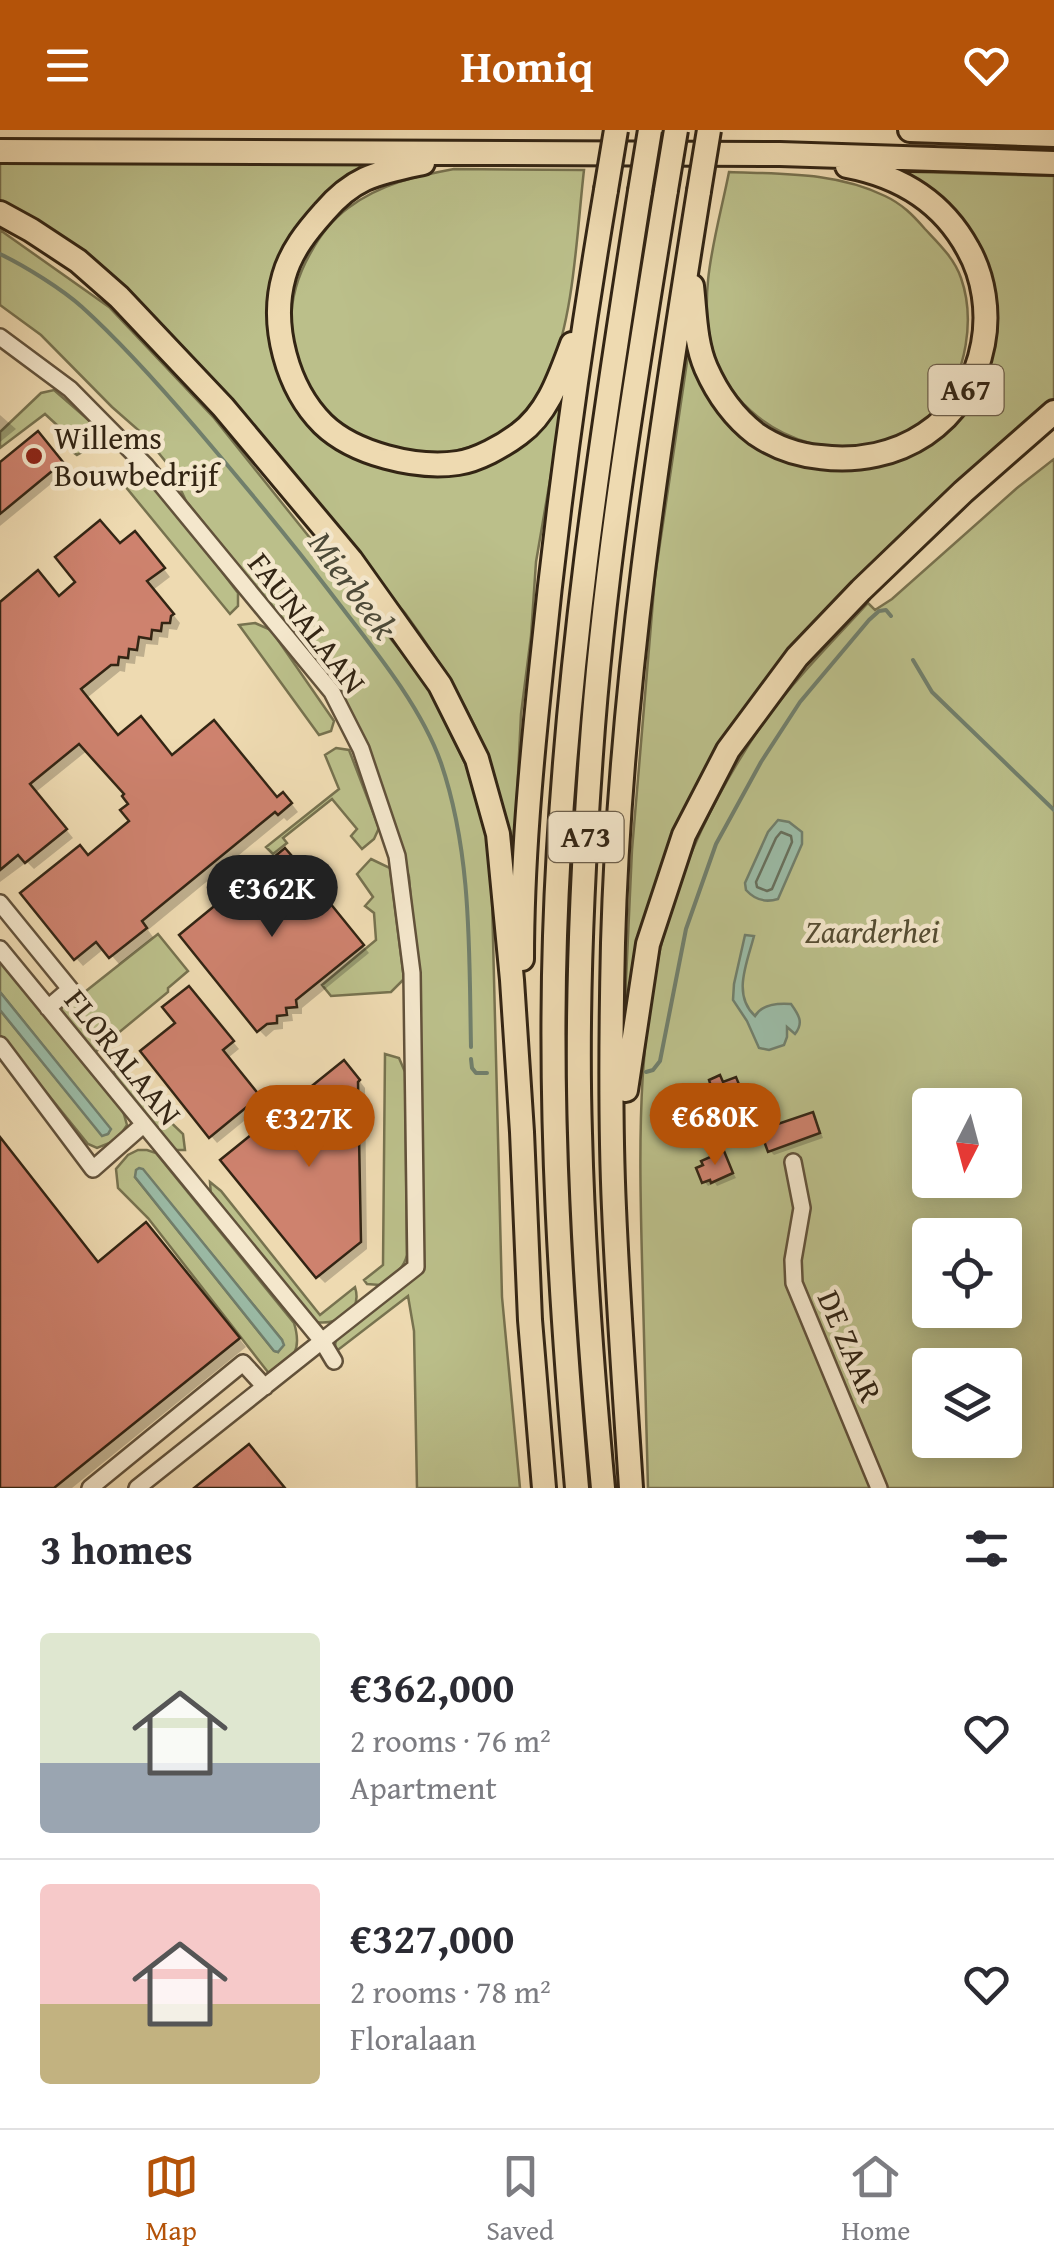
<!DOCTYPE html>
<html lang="en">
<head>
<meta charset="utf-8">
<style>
	body { margin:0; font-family:"Gentium Book Plus",serif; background:#f7f7f7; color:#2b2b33; height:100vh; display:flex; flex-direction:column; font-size:38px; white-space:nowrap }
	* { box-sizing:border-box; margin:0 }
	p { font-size:32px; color:#7c7c81 }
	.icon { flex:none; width:55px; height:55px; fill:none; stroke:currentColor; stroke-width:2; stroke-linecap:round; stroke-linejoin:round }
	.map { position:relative; height:1358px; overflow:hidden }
	.side { display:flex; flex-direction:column; background:#fff; flex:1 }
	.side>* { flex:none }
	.needle { width:65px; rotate:186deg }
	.controls { position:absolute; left:912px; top:958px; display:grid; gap:20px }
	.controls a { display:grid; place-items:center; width:110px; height:110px; border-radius:10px; background:#fff; box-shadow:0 5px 25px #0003; font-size:50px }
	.price { position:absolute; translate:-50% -85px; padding:0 22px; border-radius:35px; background:#b45309; color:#fff; font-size:32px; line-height:65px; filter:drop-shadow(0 2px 5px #0008) }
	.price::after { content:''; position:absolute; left:50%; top:60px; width:30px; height:22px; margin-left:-15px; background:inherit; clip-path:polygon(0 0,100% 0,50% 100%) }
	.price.on { background:#222; color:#fff }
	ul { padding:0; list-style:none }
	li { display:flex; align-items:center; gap:30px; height:250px; padding:0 40px }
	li+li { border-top:2px solid #e1e1e2 }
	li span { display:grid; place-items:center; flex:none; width:280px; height:200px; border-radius:10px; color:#555 }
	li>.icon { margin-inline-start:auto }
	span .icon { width:120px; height:120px; fill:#fffc; stroke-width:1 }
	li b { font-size:42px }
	h2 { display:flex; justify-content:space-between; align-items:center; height:120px; padding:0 40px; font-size:42px }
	header { display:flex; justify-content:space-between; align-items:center; height:130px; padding:0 40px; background:#b45309; color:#fff; font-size:45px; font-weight:700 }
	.tabs { display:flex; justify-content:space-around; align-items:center; height:140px; border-top:2px solid #e1e1e2; background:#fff; font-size:28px; color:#7c7c81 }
	.tabs a { display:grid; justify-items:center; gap:5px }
	.tabs .on { color:#b45309 }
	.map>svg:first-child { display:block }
	.green { fill:#bbbf8a; stroke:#77724f; stroke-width:2.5; fill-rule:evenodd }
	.water { fill:#9bbba6; stroke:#717f6c; stroke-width:2.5 }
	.shadow { fill:#0003 }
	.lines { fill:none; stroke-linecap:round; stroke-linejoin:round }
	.shore { stroke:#67705d; stroke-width:2.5 }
	.stream { stroke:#717f6c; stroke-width:4 }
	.building { fill:#ce826e; stroke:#332514; stroke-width:2.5 }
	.minor-casing { stroke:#62523b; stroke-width:20 }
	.highway-casing { stroke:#332514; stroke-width:28 }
	.minor { stroke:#f4e7cc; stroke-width:15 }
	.highway { stroke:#eedab1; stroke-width:22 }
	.highway-bridge-casing { stroke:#332514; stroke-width:28; stroke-linecap:butt }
	.highway-bridge { stroke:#eedab1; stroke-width:22 }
	.poi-dot { fill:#8f2418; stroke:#f4e7cc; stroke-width:4 }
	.labels { text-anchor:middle; stroke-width:9; stroke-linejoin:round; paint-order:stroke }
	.shield { fill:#f4e7cc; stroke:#6d5f4b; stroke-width:2.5 }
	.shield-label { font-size:30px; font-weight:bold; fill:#332514 }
	.poi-label { font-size:32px; fill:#332514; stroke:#f4e7cc; text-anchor:start }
	.street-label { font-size:32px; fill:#332514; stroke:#f4e7cc }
	.park-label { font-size:32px; font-style:italic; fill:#554c32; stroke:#f4e7cc }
	.water-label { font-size:35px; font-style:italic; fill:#4d4a38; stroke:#f4e7cc }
</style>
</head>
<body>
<header><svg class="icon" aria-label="menu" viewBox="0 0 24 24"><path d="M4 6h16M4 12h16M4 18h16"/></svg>Homiq<svg class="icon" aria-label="heart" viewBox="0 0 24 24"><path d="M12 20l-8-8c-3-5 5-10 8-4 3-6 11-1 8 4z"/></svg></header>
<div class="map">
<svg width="1054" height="1358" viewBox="0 0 1054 1358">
	<rect width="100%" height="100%" fill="#eedab1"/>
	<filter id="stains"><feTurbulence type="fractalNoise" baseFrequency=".002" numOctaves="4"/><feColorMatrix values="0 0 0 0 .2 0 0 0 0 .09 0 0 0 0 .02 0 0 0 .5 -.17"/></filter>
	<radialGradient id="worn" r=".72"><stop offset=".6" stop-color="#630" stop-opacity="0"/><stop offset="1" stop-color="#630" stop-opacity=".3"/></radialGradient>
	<path class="green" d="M0,32L390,35L336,61L274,174L315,301L343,323L371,335L392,339L480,332L564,251L556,315L536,432L531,506L521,584L514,727C507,694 499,659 488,627C469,576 437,527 405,483L223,267L0,75Z
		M454,39L584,40C577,100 574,188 550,241C534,278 503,310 463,319C345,347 249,232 310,124C319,107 333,89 348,78C380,54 416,46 454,39Z
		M882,41L1054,46V274L967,349L703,645L626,919V850L632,720L655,447L692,198L758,308L883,330L981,252L986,136Z
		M729,42C782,44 836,42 885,66C902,74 913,85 925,99C939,114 954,128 961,148C975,188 967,244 938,277C871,354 740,315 713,221C696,163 718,99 729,42Z
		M0,100L109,177L214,288L426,553L475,654L491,729L502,1167L520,1358H417L414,1201L408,1166L334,1223L336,1209L423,1141L415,820L409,747L372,631L333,555L186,371L170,337L144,305L112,277L41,205L0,175Z
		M54,260L92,293C94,307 90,318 77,325L70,320L71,308L45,284L0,318V302L41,263Z
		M1054,329V1358H648C646,1282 644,1206 642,1130C639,1010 636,885 674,769C694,708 727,646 763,593C794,550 832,512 868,473L875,480L892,469L1017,358ZM930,975H1005V1050H930ZM930,1105H1005V1180H930ZM930,1235H1005V1310H930Z
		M137,349L147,351L160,360L238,463V476L230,484L125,356Z
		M255,493L271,500L334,591L331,601L319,605L239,495Z
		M336,618L349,620L379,698L374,709L362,719L351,706L357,699L332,669L283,708L287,713L273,724L266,717L339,659L325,625Z
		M371,729L390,738L404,849L391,862L331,866L322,855L376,810L374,783L365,776L373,767L357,744Z
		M158,804L188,841L168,858V862L94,923L62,887L61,880L63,872L67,876Z
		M0,831L123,981L127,995L117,1010L97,1018L88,1014L0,905V880L102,1005L108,1004L110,999L0,862Z
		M385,924L399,928L405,942L407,1125C403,1141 392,1146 380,1155L367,1154L364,1150L383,1135Z
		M117,939L149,980L154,976L183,1004L185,1020H172L118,955L114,942Z
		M138,1020H147L156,1023L294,1193C303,1222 292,1229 271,1246L148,1088L118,1058L116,1039L128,1025ZM139,1039L143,1040L282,1210L278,1222L274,1221L135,1047Z
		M210,1052L221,1061L320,1185L355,1157C363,1183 337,1195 315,1192L211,1066Z"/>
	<path class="water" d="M778,690L789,692L802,702V714L778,769C765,773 755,770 746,760L745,753L768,702Z
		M745,805L754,806C747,833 732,865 755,886C762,874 778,873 791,874C799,885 804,893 795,904L787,897V907L784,915L769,920L759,918L747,891L733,870L734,854Z
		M0,862L111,999L108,1004L102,1006L0,880Z
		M139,1038L143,1039L282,1210L284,1215L278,1222L274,1221L135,1047L136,1040Z"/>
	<path class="shadow" d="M0,285L16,299L0,312Z
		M45,311L68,340L0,396V335Z
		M143,412L170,447L153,460L180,493L177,500L169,499L168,508L159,507L158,515L146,514L144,527L136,526L135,534L126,533L125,542L120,541L87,568L119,608L278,670L291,673L298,682L287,691L284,688L148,800L153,807L119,834L105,818L83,836L76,828L89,727L133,691L131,674L127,665L88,620L36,662L73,708L34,739L27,732L0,752V475L59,468L120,416Z
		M292,728L332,774L330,775L369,823L302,878V884H292L293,891L283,892V899L274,900L266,907L259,900Z
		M195,866L239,919L228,928L265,974L217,1013L211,1006L178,893Z
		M351,940L365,958L367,1119L325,1153L318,1146Z
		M720,948L725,954L736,950L742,956L750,975L745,977L754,1001L747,1004L741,997L734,982L712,991L705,984Z
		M812,985L816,989L823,1008L774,1025L770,1021Z
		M0,1010L99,1134L155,1104L246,1217L72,1358H0Z
		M723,1024L736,1048L717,1056L715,1053L708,1056L704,1051Z"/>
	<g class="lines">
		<path class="shore" d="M781,702L791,706L792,712L772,759L767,761L757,757L756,752L776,708Z"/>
		<path class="stream" d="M0,124C25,136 62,159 82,177C123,214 160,256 196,298C242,352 287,406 330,462C368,512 420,573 441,633C472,724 469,821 471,917
			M913,530L932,562L1054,680
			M471,929L472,938L476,943H487
			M646,942L653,940L660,931L686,799L716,714L761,632L800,572L869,490L879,481L886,480L891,486"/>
	</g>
	<path class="building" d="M38,301L63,332L0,384V332Z
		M100,390L120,413L135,401L165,438L147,451L174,484L171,486L170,493H162L161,501L152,500L151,509L139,507L137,520L129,519L128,528L119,527L118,535H111L81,559L118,605L141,586L172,625L214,590L277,667L283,662L292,673L278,685L275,682L142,791L147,798L109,828L96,812L74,830L20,763L80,715L88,725L129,691L120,680L128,674L122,666L124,664L79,614L30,654L67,699L25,733L18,725L0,740V472L38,440L59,466L75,452L55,427Z
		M285,718L327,766L325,767L364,815L296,870L297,877L286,878L287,885L277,886V893L267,894L257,902L179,805Z
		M189,856L234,911L223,920L260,966L209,1008L140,921L175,893L162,877Z
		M344,930L360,950L358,952L361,1112L316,1148L220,1030Z
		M720,945L723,952L736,947L745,969L740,971L749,994L739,999L729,976L703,986L694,964L711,956L709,950Z
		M813,982L820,1003L768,1022L760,1000Z
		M0,1007L98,1132L146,1092L240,1208L54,1358H0Z
		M724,1021L733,1043L711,1053L710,1050L702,1053L696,1038L703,1035L701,1031Z
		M249,1314L285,1358H194Z"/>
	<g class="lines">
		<defs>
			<path id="minor" d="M0,207L70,259L146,336L332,562L361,619L397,726L412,843L416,1137L322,1211L334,1231
				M0,773L70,859L48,878
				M0,819L322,1211L137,1358
				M0,915L93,1039L143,995
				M793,1032L802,1078L793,1130L794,1153L879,1358
				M90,1358L243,1233L265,1257"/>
			<path id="highway" d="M910,0L1054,5
				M0,21L780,24L1054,33
				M423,33C404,37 383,41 365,49C350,56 335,69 324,82C307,101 291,121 284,146C270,195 287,258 323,294C354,324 416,339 458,333C478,330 503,316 519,304C548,283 560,246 572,214
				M0,83L31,100L78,131L119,167L223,277L351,430L440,555L477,629L498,704L512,850L522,1002L530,1190L544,1358
				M692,156C695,182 695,213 706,238C717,263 734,287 756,304C775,317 797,325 820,327C898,337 968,294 983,214C989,183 984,147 968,119C942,71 900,46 847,36
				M522,829C522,733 531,636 541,541C557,380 579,220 606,60
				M626,960L648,814L684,705L728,620L797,527L861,460L963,362L1054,282
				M577,1358C561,1174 549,990 555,806C563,555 601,308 640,61
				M603,1358C592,1240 583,1121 580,1003C576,877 582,749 591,624C604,435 636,247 666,60
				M631,1358C625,1265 618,1172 614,1078C610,990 611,901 613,813C620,560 659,311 699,61"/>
		</defs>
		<use href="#minor" class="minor-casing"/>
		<use href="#highway" class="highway-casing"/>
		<use href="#minor" class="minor"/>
		<use href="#highway" class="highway"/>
		<defs>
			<path id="highway-bridge" d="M606,60L616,0
				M666,60L676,0
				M640,61L650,0
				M699,61L709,0"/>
		</defs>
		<use href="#highway-bridge" class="highway-bridge-casing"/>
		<use href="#highway-bridge" class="highway-bridge"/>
	</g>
	<circle class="poi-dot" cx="34" cy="326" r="10"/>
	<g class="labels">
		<g class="shield">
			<rect x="928.5" y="235" width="75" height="50" rx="8"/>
			<rect x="548.5" y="682" width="75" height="50" rx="8"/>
		</g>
		<g class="shield-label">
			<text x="966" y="270">A67</text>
			<text x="586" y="717">A73</text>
		</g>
		<g class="poi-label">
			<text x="54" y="319">Willems<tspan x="54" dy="37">Bouwbedrijf</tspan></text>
		</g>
		<g class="street-label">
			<text transform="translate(307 493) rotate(52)" y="11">FAUNALAAN</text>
			<text transform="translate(123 927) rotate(51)" y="11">FLORALAAN</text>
			<text transform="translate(850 1216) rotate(67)" y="11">DE ZAAR</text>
		</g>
		<g class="park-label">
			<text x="872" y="813">Zaarderhei</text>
		</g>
		<g class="water-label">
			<text transform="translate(353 455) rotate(54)" y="12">Mierbeek</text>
		</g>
	</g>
	<rect width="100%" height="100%" filter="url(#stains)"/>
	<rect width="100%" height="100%" fill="url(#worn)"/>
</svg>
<div class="controls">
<a><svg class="needle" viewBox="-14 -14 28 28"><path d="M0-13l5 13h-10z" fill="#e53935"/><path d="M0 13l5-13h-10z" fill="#7c7c81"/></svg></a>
<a><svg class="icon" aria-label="locate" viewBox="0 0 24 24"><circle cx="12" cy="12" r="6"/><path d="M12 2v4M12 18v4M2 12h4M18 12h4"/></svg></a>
<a><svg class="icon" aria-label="layers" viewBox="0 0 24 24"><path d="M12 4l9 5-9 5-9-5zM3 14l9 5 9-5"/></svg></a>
</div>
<b class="price on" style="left:272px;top:810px">€362K</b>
<b class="price" style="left:715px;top:1038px">€680K</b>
<b class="price" style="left:309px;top:1040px">€327K</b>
</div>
<section class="side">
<h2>3 homes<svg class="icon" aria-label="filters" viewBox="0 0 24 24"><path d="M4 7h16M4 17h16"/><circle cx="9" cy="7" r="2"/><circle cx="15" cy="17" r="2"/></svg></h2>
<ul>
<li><span style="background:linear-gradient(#dfe7d0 65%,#9aa5b1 0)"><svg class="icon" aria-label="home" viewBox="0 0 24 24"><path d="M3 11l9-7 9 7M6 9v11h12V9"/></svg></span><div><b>€362,000</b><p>2 rooms · 76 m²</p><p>Apartment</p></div><svg class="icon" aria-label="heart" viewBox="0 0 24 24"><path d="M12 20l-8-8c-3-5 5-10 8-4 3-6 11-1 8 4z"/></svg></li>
<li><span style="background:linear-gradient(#f6c9c9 60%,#c2b280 0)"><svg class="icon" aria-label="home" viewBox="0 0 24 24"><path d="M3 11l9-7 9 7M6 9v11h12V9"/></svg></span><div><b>€327,000</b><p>2 rooms · 78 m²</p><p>Floralaan</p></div><svg class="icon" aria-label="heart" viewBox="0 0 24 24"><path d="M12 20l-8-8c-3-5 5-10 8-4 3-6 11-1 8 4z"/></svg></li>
</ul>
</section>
<nav class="tabs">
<a class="on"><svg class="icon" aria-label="map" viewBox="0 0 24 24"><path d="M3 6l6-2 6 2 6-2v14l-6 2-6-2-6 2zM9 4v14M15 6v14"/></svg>Map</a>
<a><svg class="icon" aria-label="saved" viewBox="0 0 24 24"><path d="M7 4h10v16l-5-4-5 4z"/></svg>Saved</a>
<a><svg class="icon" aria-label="home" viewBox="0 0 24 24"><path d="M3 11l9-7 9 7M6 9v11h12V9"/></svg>Home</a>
</nav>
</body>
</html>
